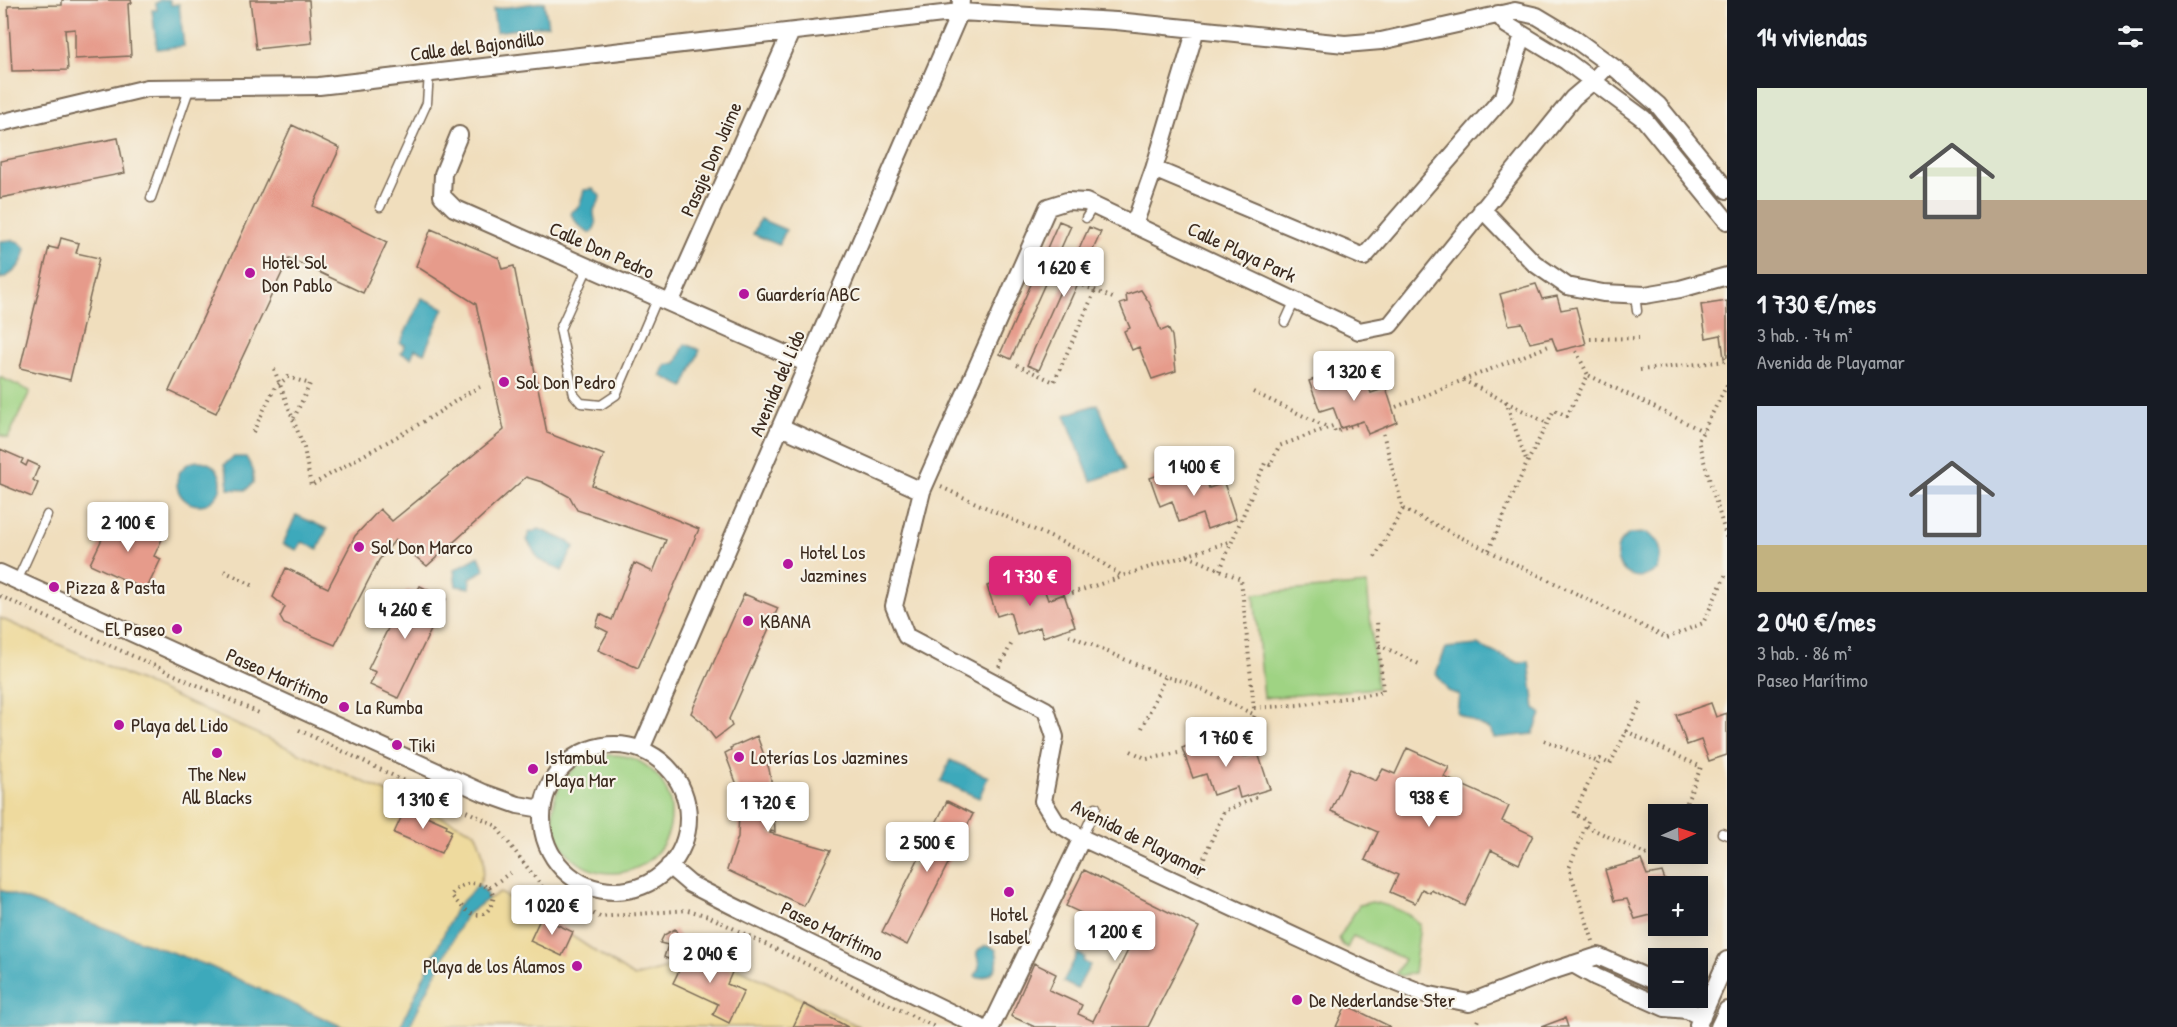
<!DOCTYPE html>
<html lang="es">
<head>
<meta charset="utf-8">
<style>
	body { margin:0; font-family:"Patrick Hand",sans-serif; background:#20242c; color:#f1f3f6; height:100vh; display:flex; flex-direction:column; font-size:22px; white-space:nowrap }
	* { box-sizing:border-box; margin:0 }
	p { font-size:20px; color:#9ea1a6 }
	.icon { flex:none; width:33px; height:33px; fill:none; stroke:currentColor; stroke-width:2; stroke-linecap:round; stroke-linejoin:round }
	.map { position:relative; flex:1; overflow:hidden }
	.panel { display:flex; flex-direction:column; background:#171b24; width:450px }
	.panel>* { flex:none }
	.needle { width:39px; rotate:87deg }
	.tools { position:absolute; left:1648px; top:804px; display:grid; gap:12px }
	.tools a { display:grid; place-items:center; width:60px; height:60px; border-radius:0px; background:#171b24; box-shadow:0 3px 15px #0003; font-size:30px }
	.price { position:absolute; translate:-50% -51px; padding:0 14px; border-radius:6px; background:#fff; color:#222; font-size:20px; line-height:39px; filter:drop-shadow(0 2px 3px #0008) }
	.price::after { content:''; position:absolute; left:50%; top:36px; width:18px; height:14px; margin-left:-9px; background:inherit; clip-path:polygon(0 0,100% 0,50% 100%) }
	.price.active { background:#db2777; color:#fff }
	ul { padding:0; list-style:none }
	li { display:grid; align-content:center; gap:12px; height:318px; padding:0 30px }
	li span { display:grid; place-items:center; height:186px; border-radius:0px; color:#555 }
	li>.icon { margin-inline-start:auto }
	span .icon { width:108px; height:108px; fill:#fffc; stroke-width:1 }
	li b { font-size:26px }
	h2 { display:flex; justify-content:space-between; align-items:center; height:72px; padding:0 30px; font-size:26px }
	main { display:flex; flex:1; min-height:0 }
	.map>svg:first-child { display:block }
	.green { fill:#9fd383; stroke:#6d7e50; stroke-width:1.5 }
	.sand { fill:#eeda9e; stroke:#94825e; stroke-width:1.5 }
	.water { fill:#3ca9bb; stroke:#3c6a6c; stroke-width:1.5 }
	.building { fill:#e69b8b }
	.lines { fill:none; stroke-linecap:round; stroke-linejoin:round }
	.lane-casing { stroke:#7a6956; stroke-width:11 }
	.street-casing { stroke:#7a6956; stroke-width:20 }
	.path { stroke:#7a6956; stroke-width:4; stroke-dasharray:1.5 4.5; stroke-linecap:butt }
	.lane { stroke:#fff; stroke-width:8 }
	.street { stroke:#fff; stroke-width:16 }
	.poi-dot { fill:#b5179e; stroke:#f7f3e8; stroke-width:2 }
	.labels { text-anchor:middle; stroke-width:4.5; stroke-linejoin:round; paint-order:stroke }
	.street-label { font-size:20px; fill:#3b2a1e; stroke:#f7f3e8 }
	.poi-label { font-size:20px; fill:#3b2a1e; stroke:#f7f3e8; text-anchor:start }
</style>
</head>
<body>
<main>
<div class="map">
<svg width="1727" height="1027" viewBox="0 0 1727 1027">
	<rect width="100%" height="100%" fill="#f7f3e8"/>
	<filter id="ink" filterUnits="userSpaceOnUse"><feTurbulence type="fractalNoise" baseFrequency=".0167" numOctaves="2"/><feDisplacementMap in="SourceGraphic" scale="12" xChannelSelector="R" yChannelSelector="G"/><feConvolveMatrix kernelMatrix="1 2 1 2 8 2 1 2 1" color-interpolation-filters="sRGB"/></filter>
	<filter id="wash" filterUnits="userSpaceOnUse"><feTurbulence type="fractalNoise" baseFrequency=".008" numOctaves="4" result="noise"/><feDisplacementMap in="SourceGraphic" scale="24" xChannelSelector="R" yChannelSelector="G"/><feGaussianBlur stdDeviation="1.35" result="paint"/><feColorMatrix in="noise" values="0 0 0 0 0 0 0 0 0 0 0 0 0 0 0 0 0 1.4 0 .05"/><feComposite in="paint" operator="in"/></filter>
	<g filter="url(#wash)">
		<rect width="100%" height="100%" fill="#f0debd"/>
		<path class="green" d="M0,377L30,391L8,438L0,435Z
			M1367,584L1377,688L1264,698L1254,594Z
			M553 814a59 59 0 1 1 118 0a59 59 0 1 1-118 0Z
			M1372,902C1388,905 1409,912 1420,924L1414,973L1402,976L1396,974L1404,959L1353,936L1347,948L1342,944L1339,938L1359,905Z"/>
		<path class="sand" d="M0,618L475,832C483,850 489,868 478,885L485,891L488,899L500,893L531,909L634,977L713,956L860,1027H343L209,966L0,890Z"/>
		<path class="water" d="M160,0H170L171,5L179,4L184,46L157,49L152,10H157L156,3Z
			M544,2L548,25L496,32L493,9Z
			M593,189L600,196C599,211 590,201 596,224L593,231L590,233C584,232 571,218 571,212L579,207L584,190Z
			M760,219L786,230L779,245L753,234Z
			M12,240L19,242L26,249C23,264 15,274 0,279V241Z
			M422,298L444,308L424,353L415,349L411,358L401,353L405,345L400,343Z
			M685,344L700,350L684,387L661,376L666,365L676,363Z
			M1098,404L1125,470L1091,481L1065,415Z
			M233,457H246L253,470V483L246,490L228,489V477L224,465Z
			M177 483a22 22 0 1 1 44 0a22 22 0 1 1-44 0Z
			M296,515L327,529L318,549L302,542L297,550L283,544Z
			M539,529L569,542L574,547L562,571L539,560L527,540L529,533Z
			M1647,533L1659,543L1661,554L1658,570C1653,572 1646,577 1641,577C1623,577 1612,561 1619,544C1621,540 1626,537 1629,534Z
			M479,556L485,570L470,578V588L456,586L454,570Z
			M1477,645L1519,663L1529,661L1535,709L1541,714L1533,734L1494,738L1490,730L1457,713L1459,695L1448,691L1436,673L1446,648Z
			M950,760L988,777L979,798L941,781Z
			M478,885L485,891L488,899L465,916L409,1027H400L456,908Z
			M0,890L209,966L343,1027H0Z
			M985,946L992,947L996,950C1001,966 994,976 978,978L975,976C976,973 979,970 979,967C980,957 970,952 985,946Z
			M1078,953L1085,957L1083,961L1090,965L1077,989L1063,982Z"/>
		<g id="blocks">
			<path class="building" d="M62,0H131L132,3L128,4L131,56L75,59V29L65,30L68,70L12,71L8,6L62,5Z
				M250,0H309L312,43L256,49Z
				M292,125L340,148L313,206L387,242L363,293L289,258L216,413L169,391Z
				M118,138L125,173L0,198V161Z
				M1059,221L1071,226L1011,359L1000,354Z
				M1089,227L1101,232L1039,370L1027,365Z
				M431,229L499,258L502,269L514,266L547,433L604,455L592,485L699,529L638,668L598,650L608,632L596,626L600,614L612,620L634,563L653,572L666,540L577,510L570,497L542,482L526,477L427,566L395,540L379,560L335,645L284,624L280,617L285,607L273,597L286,568L328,588L355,536L380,509L392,521L504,430L476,304L416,266Z
				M61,238L79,243L76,253L99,258L70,380L20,368L49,247L58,249Z
				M1536,284L1542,299L1557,296L1561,310L1576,307L1586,344L1557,351L1552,338L1530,343L1522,323L1509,325L1500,294Z
				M1141,290L1149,302L1161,331L1168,328L1172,336L1176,371L1152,379L1139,347L1132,350L1124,331L1130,328L1120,304L1127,302L1126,295Z
				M1727,301V357L1724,358L1721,335L1706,338L1701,305Z
				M1344,369L1349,383L1365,378L1371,393L1386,388L1397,422L1368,434L1363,421L1341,428L1333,407L1320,411L1309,381Z
				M0,449L23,459L21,463L26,466L28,461L39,466L33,480L38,483L32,497L0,484Z
				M1183,466L1188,479L1204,474L1209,488L1224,483L1236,519L1207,529L1202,514L1179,522L1172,501L1160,506L1150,478Z
				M113,516L162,539L154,556L161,559L146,590L90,564Z
				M1023,574L1028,591L1043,586L1048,600L1064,594L1075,626L1043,637L1040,627L1017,635L1010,612L997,616L987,586Z
				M420,586L446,599L398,698L370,685L376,672L368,669L407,590L416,593Z
				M744,594L778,608L729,719L732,726L715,739L702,722L691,713Z
				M1711,703L1716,717L1727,713V755L1709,761L1701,740L1687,745L1676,715Z
				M1219,735L1225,752L1241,746L1244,757L1258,753L1270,789L1240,798L1237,787L1213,795L1206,774L1193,778L1182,748Z
				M757,736L769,769L773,792L775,832L771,831L770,833L831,850L804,906L727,870L738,837L739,810L737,785L725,753L731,750L730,748Z
				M1407,748L1449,767L1444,777L1509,806L1502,821L1533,835L1519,864L1491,850L1465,906L1431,890L1430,893L1422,889L1415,903L1390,892L1398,875L1365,860L1378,832L1331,811L1350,769L1376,781L1383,769L1395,774Z
				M947,801L973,814L907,945L882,932Z
				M406,807L447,825L446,828L452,831L441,853L394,833Z
				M1641,860L1647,875L1662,872L1667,886H1659V913L1635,919L1627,899L1614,901L1605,870Z
				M1084,870L1199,927L1148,1027H1035L1011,1016L1034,963L1056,974L1049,990L1082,1005L1078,1014L1093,1021L1134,938L1066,906Z
				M541,917L573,932L562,956L530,941Z
				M675,929L683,944L668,959L664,957L668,945L660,943L664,935Z
				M689,950L733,970L727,984L744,991L729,1023L713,1015L718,1004L673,983Z
				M804,1004L848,1027H793Z
				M1346,1005L1391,1027H1336Z
				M1565,1018L1568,1027H1541Z"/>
		</g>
	</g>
	<g filter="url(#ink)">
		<use href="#blocks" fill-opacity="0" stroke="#7a6956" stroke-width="1.5"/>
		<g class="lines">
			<defs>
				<path id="lane" d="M151,198L190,87
					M380,207L427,103L429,73
					M1086,218L1094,205
					M588,267L560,329L574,395L581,403L601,405L616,395L658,297
					M1635,294L1637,311
					M1285,322L1295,300
					M17,581L47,515
					M1722,833L1727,835
					M1082,838L1096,807"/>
				<path id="street" d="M1498,14L1507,25L1566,61L1644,119L1727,221
					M0,123L147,88L319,86L960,12L1116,21L1345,44L1381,41L1515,11L1537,16L1572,37L1616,69L1658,105L1727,190
					M459,135L443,174L442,196L454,208L808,364
					M1154,169L1196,29
					M1482,209L1534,263L1567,286L1603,293L1645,295L1680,289L1727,276
					M1134,225L1154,169L1364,257L1504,96L1523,35
					M670,303L791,32
					M781,427L922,491L894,606L906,636L1046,710L1055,737L1043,801L1056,822L1082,838L1380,976L1425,994L1469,1003L1546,973L1598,956L1659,983
					M922,491L1048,207L1067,201L1086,202L1359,331L1390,325L1573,98L1593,81L1609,64
					M0,573L484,793L518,805L542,809
					M542 818a73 73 0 1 1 146 0a73 73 0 1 1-146 0Z
					M641,749L960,12L961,0
					M669,866L690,884L733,906L980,1027
					M1573,964L1596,977L1665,1008L1687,1010L1702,1017
					M1698,1025L1727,960
					M991,1027L1082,838
					M1719,1027L1727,1010"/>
			</defs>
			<use href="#lane" class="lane-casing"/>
			<use href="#street" class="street-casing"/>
			<path class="path" d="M1059,275L1066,278
				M1078,283L1115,299
				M1590,339L1639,338
				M1576,351L1588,375
				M1017,365L1054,382L1095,291
				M274,369L304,448L311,486C352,460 395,439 436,414C452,404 462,395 480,387
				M1640,370L1727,361
				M1463,380L1547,423
				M1727,385L1698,441L1727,539
				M1253,392L1327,427
				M1506,401L1527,463
				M1396,407L1551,345
				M253,432L275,387L288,377L310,384L294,418
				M941,487L1090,555L1122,576L1232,541
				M1403,509L1667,638L1703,623L1727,572
				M1489,550L1527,463L1554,410L1567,416L1588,375L1703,431
				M1188,556L1241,579L1254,708
				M1375,557L1403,509L1383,433
				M1220,570L1265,463L1270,465L1279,446L1333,426L1335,432L1357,424
				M224,571L254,586
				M1072,593L1122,577
				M0,596L259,713
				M1069,635L1165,677L1184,681L1255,715L1242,743
				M1379,645L1419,664
				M999,667L1013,641
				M1254,708L1299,705L1383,692L1377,621
				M1142,728L1165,677
				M299,730L495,825L546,892L600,917L688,910L708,916L935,1027
				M1626,731L1701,767L1682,814
				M1544,740L1598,762
				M1131,751L1147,759L1178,753
				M1586,826L1662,862L1665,854
				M1197,874L1224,811L1258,797
				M489,888L494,896C487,928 465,913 451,895C461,882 475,880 489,888L511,872
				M1593,941L1569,868L1588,821L1574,814L1600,759L1610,764L1641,703
				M1475,1027L1479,1017"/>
			<use href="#lane" class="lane"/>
			<use href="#street" class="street"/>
		</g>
	</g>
	<g class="poi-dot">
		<circle cx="250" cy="273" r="6"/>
		<circle cx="744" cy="294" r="6"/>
		<circle cx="504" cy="382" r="6"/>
		<circle cx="359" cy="547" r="6"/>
		<circle cx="788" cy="564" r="6"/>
		<circle cx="54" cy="587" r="6"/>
		<circle cx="748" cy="621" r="6"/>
		<circle cx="177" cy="629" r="6"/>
		<circle cx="344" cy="707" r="6"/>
		<circle cx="119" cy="725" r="6"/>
		<circle cx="397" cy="745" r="6"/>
		<circle cx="217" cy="753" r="6"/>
		<circle cx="739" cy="757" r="6"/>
		<circle cx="533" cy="769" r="6"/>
		<circle cx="1009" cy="892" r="6"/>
		<circle cx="577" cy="966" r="6"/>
		<circle cx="1297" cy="1000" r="6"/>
	</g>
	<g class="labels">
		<g class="street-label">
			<text transform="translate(477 46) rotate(-7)" y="7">Calle del Bajondillo</text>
			<text transform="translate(711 159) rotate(-66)" y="7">Pasaje Don Jaime</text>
			<text transform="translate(602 250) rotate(24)" y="7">Calle Don Pedro</text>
			<text transform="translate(1242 252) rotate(25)" y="7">Calle Playa Park</text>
			<text transform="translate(777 383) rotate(-67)" y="7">Avenida del Lido</text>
			<text transform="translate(278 676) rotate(24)" y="7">Paseo Marítimo</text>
			<text transform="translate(1139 838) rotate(27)" y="7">Avenida de Playamar</text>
			<text transform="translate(832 931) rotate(26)" y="7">Paseo Marítimo</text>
		</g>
		<g class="poi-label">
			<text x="262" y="269">Hotel Sol<tspan x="262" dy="23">Don Pablo</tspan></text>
			<text x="756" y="301">Guardería ABC</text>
			<text x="516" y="389">Sol Don Pedro</text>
			<text x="371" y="554">Sol Don Marco</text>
			<text x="800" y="559">Hotel Los<tspan x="800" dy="23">Jazmines</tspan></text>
			<text x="66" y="594">Pizza &amp; Pasta</text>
			<text x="760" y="628">KBANA</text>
			<text x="165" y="636" text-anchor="end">El Paseo</text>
			<text x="356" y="714">La Rumba</text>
			<text x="131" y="732">Playa del Lido</text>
			<text x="409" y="752">Tiki</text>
			<text x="545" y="764">Istambul<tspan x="545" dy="23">Playa Mar</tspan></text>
			<text x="751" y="764">Loterías Los Jazmines</text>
			<text x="217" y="781" text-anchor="middle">The New<tspan x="217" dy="23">All Blacks</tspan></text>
			<text x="1009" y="921" text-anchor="middle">Hotel<tspan x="1009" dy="23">Isabel</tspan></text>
			<text x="565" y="973" text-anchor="end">Playa de los Álamos</text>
			<text x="1309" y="1007">De Nederlandse Ster</text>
		</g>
	</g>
</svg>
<div class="tools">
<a><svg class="needle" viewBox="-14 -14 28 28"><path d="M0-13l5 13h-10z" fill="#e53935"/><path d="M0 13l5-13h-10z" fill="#9ea1a6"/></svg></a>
<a>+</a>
<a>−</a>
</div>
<b class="price" style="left:1064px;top:298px">1 620 €</b>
<b class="price" style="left:1354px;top:402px">1 320 €</b>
<b class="price" style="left:1194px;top:497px">1 400 €</b>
<b class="price" style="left:128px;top:553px">2 100 €</b>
<b class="price active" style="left:1030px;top:607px">1 730 €</b>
<b class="price" style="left:405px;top:640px">4 260 €</b>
<b class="price" style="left:1226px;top:768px">1 760 €</b>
<b class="price" style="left:1429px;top:828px">938 €</b>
<b class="price" style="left:423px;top:830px">1 310 €</b>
<b class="price" style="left:768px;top:833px">1 720 €</b>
<b class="price" style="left:927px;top:873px">2 500 €</b>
<b class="price" style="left:552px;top:936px">1 020 €</b>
<b class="price" style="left:1115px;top:962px">1 200 €</b>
<b class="price" style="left:710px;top:984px">2 040 €</b>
</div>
<section class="panel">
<h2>14 viviendas<svg class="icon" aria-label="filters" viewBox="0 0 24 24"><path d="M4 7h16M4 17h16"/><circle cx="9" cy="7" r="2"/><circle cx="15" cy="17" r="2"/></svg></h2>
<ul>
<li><span style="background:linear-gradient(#dfe7d0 60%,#b9a48a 0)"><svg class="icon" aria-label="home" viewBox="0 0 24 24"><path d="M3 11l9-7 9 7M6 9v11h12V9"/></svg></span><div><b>1 730 €/mes</b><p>3 hab. · 74 m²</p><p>Avenida de Playamar</p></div></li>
<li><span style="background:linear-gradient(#c9d6e8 75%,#c2b280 0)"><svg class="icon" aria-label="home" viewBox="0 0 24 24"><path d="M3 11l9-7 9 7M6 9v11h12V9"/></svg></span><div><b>2 040 €/mes</b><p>3 hab. · 86 m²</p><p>Paseo Marítimo</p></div></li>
</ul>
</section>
</main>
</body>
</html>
